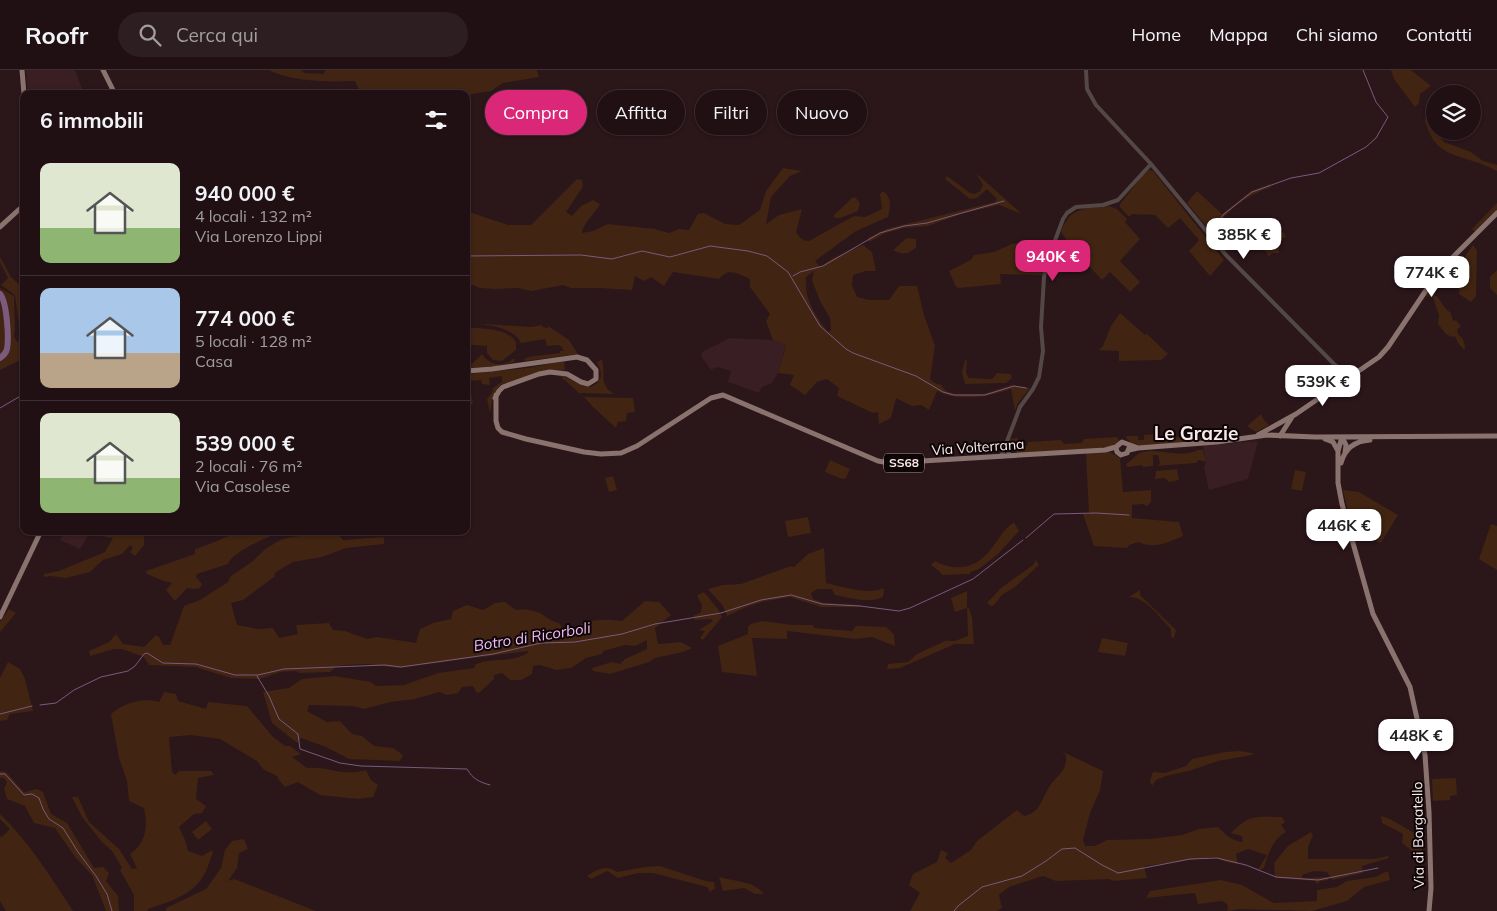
<!DOCTYPE html>
<html lang="it">
<head>
<meta charset="utf-8">
<style>
	body { margin:0; font-family:Mulish,sans-serif; background:#2d1e22; color:#f1f3f6; height:100vh; display:flex; flex-direction:column; font-size:19px; white-space:nowrap }
	* { box-sizing:border-box; margin:0 }
	p { font-size:16px; color:#a29da0 }
	.icon { flex:none; width:28px; height:28px; fill:none; stroke:currentColor; stroke-width:2; stroke-linecap:round; stroke-linejoin:round }
	.map { position:relative; flex:1; overflow:hidden }
	.details { position:absolute; left:20px; top:20px; width:450px; height:445px; display:flex; flex-direction:column; background:#201014; border-radius:10px; box-shadow:0 1px 4px #0004,0 0 0 1px #3d3034 }
	.details>* { flex:none }
	.guide { position:absolute; left:485px; top:20px; width:475px; height:45px; display:flex; gap:10px }
	.fabs { position:absolute; left:1426px; top:15px; display:grid; gap:10px }
	.fabs a { display:grid; place-items:center; width:55px; height:55px; border-radius:50%; background:#201014; box-shadow:0 1px 4px #0004,0 0 0 1px #3d3034; font-size:25px }
	.price { position:absolute; translate:-50% -42px; padding:0 11px; border-radius:10px; background:#fff; color:#222; font-size:16px; line-height:32px; filter:drop-shadow(0 1px 2px #0008) }
	.price::after { content:''; position:absolute; left:50%; top:30px; width:15px; height:11px; margin-left:-8px; background:inherit; clip-path:polygon(0 0,100% 0,50% 100%) }
	.price.selected { background:#db2777; color:#fff }
	ul { padding:0; list-style:none }
	li { display:flex; align-items:center; gap:15px; height:125px; padding:0 20px }
	li+li { border-top:1px solid #3d3034 }
	li span { display:grid; place-items:center; flex:none; width:140px; height:100px; border-radius:10px; color:#555 }
	li>.icon { margin-inline-start:auto }
	span .icon { width:60px; height:60px; fill:#fffc; stroke-width:1 }
	li b { font-size:21px }
	h2 { display:flex; justify-content:space-between; align-items:center; height:60px; padding:0 20px; font-size:21px }
	.chip { padding:0 18px; border-radius:22px; background:#201014; box-shadow:0 1px 4px #0004,0 0 0 1px #3d3034; font-size:18px; line-height:45px }
	.chip.selected { background:#db2777; color:#fff }
	header { display:flex; align-items:center; gap:30px; box-sizing:border-box; height:70px; padding:0 25px; background:#201014; border-bottom:1px solid #3d3034 }
	header strong { font-size:24px }
	nav { display:flex; gap:28px; margin-inline-start:auto; font-size:18px }
	.search { width:350px; height:45px; background:#2d1e22; display:flex; align-items:center; gap:12px; box-sizing:border-box; padding:0 18px; border-radius:28px; color:#a29da0; font-size:19px }
	.map>svg:first-child { display:block }
	.built { fill:#391e23 }
	.green { fill:#412412; fill-rule:evenodd }
	.lines { fill:none; stroke-linecap:round; stroke-linejoin:round }
	.stream { stroke:#7b5a7e; stroke-width:1 }
	.river { stroke:#7b5a7e; stroke-width:6 }
	.minor { stroke:#544846; stroke-width:4 }
	.major { stroke:#8a736f; stroke-width:5 }
	.labels { text-anchor:middle; stroke-width:4; stroke-linejoin:round; paint-order:stroke }
	.shield { fill:#0d0506; stroke:#b3a5a7; stroke-width:1 }
	.shield-label { font-size:12px; font-weight:bold; fill:#faeaec }
	.street-label { font-size:14px; fill:#faeaec; stroke:#0d0506 }
	.water-label { font-size:15px; font-style:italic; fill:#f1bbf6; stroke:#0d0506 }
	.district-label { font-size:19px; font-weight:bold; fill:#faeaec; stroke:#0d0506 }
</style>
</head>
<body>
<header>
<strong>Roofr</strong>
<div class="search"><svg class="icon" aria-label="search" viewBox="0 0 24 24"><circle cx="10" cy="10" r="6"/><path d="M15 15l6 6"/></svg>Cerca qui</div>
<nav><a>Home</a><a>Mappa</a><a>Chi siamo</a><a>Contatti</a></nav>
</header>
<div class="map">
<svg width="1497" height="841" viewBox="0 0 1497 841">
	<rect width="100%" height="100%" fill="#2b161a"/>
	<path class="built" d="M26,0H75L83,21L79,24H28Z
		M730,268L773,270L786,274L778,303L772,313L762,317L759,323L728,312L731,301L717,297L711,300L701,286L702,282Z
		M1258,371L1248,409L1209,420L1204,398L1206,392L1203,376Z
		M65,461H91L80,479L60,470Z"/>
	<path class="green" d="M268,0H301L304,3L324,4L325,0H537L539,7L503,13L491,21L472,24L466,28V24H361L355,11C326,12 295,12 268,0Z
		M1391,0H1411L1431,16L1420,24L1419,33L1415,37L1394,9Z
		M1424,49L1429,50L1444,72L1471,82L1483,91L1497,95V101C1491,98 1485,95 1479,93C1449,83 1434,83 1424,49Z
		M783,98L802,101L790,106L771,127L766,154L779,145L802,139L796,162C800,168 802,171 809,171L854,146L865,147L882,139L880,124L883,121C892,128 891,136 888,147L856,161L815,191L820,197L833,188L863,175L872,182L876,201H866L853,205L852,215L857,227L869,230H889L899,216H917L924,245L935,276L930,309L933,312L941,315L946,321L954,324H983L1012,315L1030,318L1018,333L1015,341L1011,319C987,327 960,332 937,321L929,340L921,335L912,336L896,328L891,348L879,354L878,342L873,343L837,326L839,318L827,309L817,312L805,325L790,315L794,305L778,303L786,275L773,270L766,251L770,244L750,217V209C737,204 729,197 719,209L673,202L664,216L651,207L644,211L635,206L632,220L599,218H571L563,215L532,221L518,218L495,219L480,218L473,215L466,216V141L508,155H531L577,109L582,110L583,114L582,118L566,142L572,146L581,136L593,130L600,134C595,144 583,153 582,163L593,161L608,154L655,159L669,163L679,159L689,160L698,144L704,143L725,154L739,155L760,140L766,121ZM814,201L812,210L820,231L830,248L831,260L828,262C815,245 804,229 806,207Z
		M1149,100L1153,101L1224,190L1210,206L1189,181L1199,170L1180,148L1168,158L1155,145L1132,144L1129,147L1120,137V134L1143,105Z
		M976,103L1022,144L999,135L961,144L928,156L904,158L886,163L869,172L868,168L886,159L995,132L997,129L987,119L977,128L970,129L945,109L947,106L970,123L975,124L980,121L983,115Z
		M1270,114L1271,117C1243,127 1229,139 1212,163L1187,133L1197,121L1222,144L1251,121Z
		M855,127L860,133L858,141L840,148H835L833,146L852,128Z
		M1497,133V140L1475,162L1472,159Z
		M1109,136L1117,139L1127,149L1125,152L1140,169L1120,191L1140,212L1130,222L1110,202L1102,210L1088,195L1085,196L1061,162C1071,135 1085,140 1109,136Z
		M1261,160H1276L1284,163L1286,167L1277,169L1279,183H1272L1269,187L1260,172L1247,168Z
		M907,168L916,169V177C908,185 903,185 893,180Z
		M1021,173L1029,177L1026,194L1044,195L1042,205L1000,204L1001,214L959,218L956,217L949,201L971,190L974,185L994,182L1012,174Z
		M1473,175L1477,180L1476,226L1471,232L1459,224L1461,192Z
		M0,187L11,207L24,219V288L0,300V218L14,226L15,259L14,266L17,272L21,269L15,225L1,215L8,208L0,192Z
		M1497,200V225L1490,218V207Z
		M1433,219L1434,225L1437,226L1445,238L1451,243L1453,251L1456,250L1461,256L1457,260L1458,264L1463,269L1465,277L1464,280L1458,273L1455,266L1452,267L1446,264L1438,254L1439,245L1433,228L1426,226L1428,221Z
		M1120,243L1145,265L1147,264L1168,284L1161,290L1119,291V281L1099,280L1103,276L1111,256Z
		M485,254L531,257L542,255L543,257L548,258V256L569,270L578,284L525,291L524,289L528,287L560,283V281H563L562,277L559,275L547,276L545,269L521,273C516,261 497,256 485,255Z
		M466,258C480,258 508,258 516,272V280L502,291L493,290L487,283V276L472,275L466,277Z
		M482,284C490,296 502,297 513,289H515L514,292L497,296L466,298V295L469,293L471,295Z
		M602,289C606,305 598,314 614,324L579,323L559,305C571,307 588,325 598,312C603,306 601,299 597,293Z
		M965,290L967,291L966,303L969,308L992,309L997,303L1011,304L1012,308L1006,313L965,314L962,303Z
		M564,291L565,300L540,301L517,311L502,314L498,318L493,326L490,343L487,329L492,323L493,318L502,312V306L489,308L490,315L482,314L481,310L469,311L473,334L468,335L469,342H466V304L528,298Z
		M584,327L633,328L635,342L627,343L626,351L618,352L616,358L593,337Z
		M1261,344L1264,350L1269,355L1256,362L1247,356Z
		M1157,364L1160,368L1199,366L1201,367V371L1135,376L1126,368L1127,366H1138V370H1144V365Z
		M1116,367L1118,368L1119,371L1114,376L1108,377L1017,384L1010,380L1009,369L1018,368L1019,376H1027L1028,372L1061,370L1064,374L1082,373L1084,369Z
		M1198,380H1203L1206,392L1199,390L1196,393L1157,396L1160,394L1158,385H1153V396L1143,397L1142,395L1129,397L1126,396L1127,393C1133,390 1136,383 1143,382C1161,378 1180,389 1198,380Z
		M1110,382L1120,388L1123,422L1151,420V432L1147,436L1143,434L1132,435V448L1179,452L1183,466C1167,473 1155,479 1138,472L1129,475L1127,478L1094,476L1083,444H1089L1086,383Z
		M830,390L850,399L846,408L842,409L825,402Z
		M1177,399L1179,410L1169,412L1165,408L1155,409L1156,401Z
		M1295,400L1306,402L1302,421L1291,419Z
		M613,406L617,420L609,422L605,408Z
		M1343,420L1359,422L1398,445L1381,473L1376,471L1378,467L1374,465L1372,468L1352,458Z
		M808,447L811,463L788,467L785,451Z
		M1014,452L1019,461L998,484L979,499L970,502V504L942,505L940,502L931,495L935,491C956,502 976,499 991,479C1000,468 1002,461 1014,452Z
		M1491,454L1497,456V500L1479,489Z
		M91,461H144V475L135,486L130,482L133,478L130,475L122,484L103,490L90,502L66,508L50,506L44,507V504L59,501L105,482L113,468L88,464Z
		M240,461H285C272,465 232,481 228,494L197,504L196,507L202,514L200,518L194,519L187,518L175,531L166,520L172,513L164,511L147,504L146,501L195,484V479C211,475 224,466 240,463Z
		M315,461H346L340,467L343,470L384,467V474L346,478L322,487L293,492L276,502L274,507L243,530L231,533L237,555L258,559L273,558L279,568L298,564L296,555L329,553L333,560L345,561L367,569L377,567L416,573L420,559L433,553L451,549L453,541L467,535L483,540L495,533L505,532L516,540L526,539L540,543L552,551L559,553L565,562C589,550 595,548 622,551L645,531L659,532L671,545L655,558L658,574L681,572L692,578L683,582L655,588L649,592L610,604L593,601L592,598L612,592L620,594L625,589L647,579V570L635,576L625,575L603,581L602,584L586,588L571,598L556,600L540,595L533,596L532,604L521,610H510L502,603L494,605V609L479,623L476,622L473,616L462,617L458,623L447,625L439,622L415,629L390,632L364,639L353,636L309,635L307,641L327,652L340,651L352,664L362,666L374,676L393,678L403,685L400,691L349,689L326,677L301,668L297,673L272,653L263,622L289,618L302,609L335,606L371,612L376,616L404,615L438,603L474,598L476,594C493,587 512,593 528,583V581L413,596L399,598L367,594L348,595L337,596L330,602L299,603L296,601L280,602L260,609L231,608L195,597L149,595L144,587L122,579H114L90,586L89,581L109,572L116,564L123,574L144,577L156,565L159,567L163,575H170L184,536L200,530L228,512L231,506L253,491L264,480L280,470L287,468L313,464Z
		M824,478L826,513C839,516 872,526 883,518L884,520L883,527C869,534 850,528 835,525L832,519H817L811,523L813,529L824,533L861,535L860,537H821L790,527L766,531L746,537L727,546L723,536L708,519L723,515L741,514L791,496L794,497L808,484Z
		M1036,490L1039,495L1015,517L1002,525L994,535L991,536L987,533L1001,518L1033,495Z
		M1140,520V525L1176,560L1174,568L1171,567V559C1160,548 1146,527 1129,527Z
		M967,521V538H969L972,547L974,574H955L900,598L887,599L888,594L908,592L917,584L945,571H955L968,566L967,538L955,542L951,528Z
		M704,522L718,539L722,547L703,570L700,568L705,561L699,560L713,551L711,549L695,550L693,546L701,542L702,535L697,525Z
		M9,539L16,543L0,562V552Z
		M762,551L793,555H813L814,558L852,561L856,556H859L886,557L894,564L895,576L872,567L855,569L787,561V569L752,568L757,606L722,602L718,576L748,564V557L751,554Z
		M1102,568L1128,573L1125,586L1098,582Z
		M8,592L20,599L25,609L33,641L10,644L7,650L0,651V608Z
		M164,622L176,624L178,631L206,639L208,632L247,636L273,667L285,676H290L301,684L292,687L307,698C331,696 340,707 366,700L371,710L378,715L373,727L358,729L320,725L298,712L285,717L279,710L277,706L263,699L257,691L220,669L191,665L169,667L172,702L175,705L179,701H211L214,705L198,708L196,729L206,736L202,743L194,744L179,757L185,770L188,781L202,786L212,780L213,783C210,790 208,798 204,805C192,826 168,832 148,839L147,841H134V825L120,800L122,798L112,781L102,772L82,747L72,727H78L89,752L119,779L132,799L137,798L130,784C146,773 148,757 144,738L129,731L127,711L119,688L111,644C124,633 142,627 159,632Z
		M1061,681L1103,701L1100,720L1090,743L1083,770L1085,776H1095L1107,770L1150,769L1182,765L1199,759L1218,757C1226,765 1232,771 1243,772L1242,766L1231,763C1250,743 1257,747 1282,747L1285,752L1281,755L1286,762C1274,768 1267,785 1264,798L1257,801L1267,785L1248,779L1236,784L1238,794L1226,792L1214,787L1144,796L1147,808L1114,811L1109,809L1056,811L1043,806L1009,817L999,825L1002,838L997,841H910L920,823L909,815L913,804L937,792L941,780L948,783L945,788L951,793L971,780L977,771L1017,740L1024,746C1042,743 1042,725 1052,713C1060,703 1067,700 1066,685Z
		M1239,681L1253,683L1252,685L1218,691L1189,701L1166,706L1156,710L1152,716L1150,711L1153,702L1165,703L1186,696L1192,689L1225,682Z
		M0,701L6,702L24,722L37,719L43,722L51,744L67,753L94,798L103,797L109,803L106,811L118,826L119,841H106L92,805L75,787L55,758L34,753L25,736L7,729L4,719L7,712L4,708H0Z
		M1456,708L1457,725L1450,726V730L1433,731L1432,709Z
		M0,744C29,772 51,807 73,841H6L0,831V766L2,767L10,759L0,749Z
		M1381,746L1390,749L1418,765L1423,783L1416,784L1402,773L1403,764L1382,753Z
		M206,751L212,759L198,770L192,762Z
		M1311,762L1313,765L1308,777V789H1374L1388,786L1389,788L1362,796L1363,803L1332,810L1327,802L1313,801L1302,805V808L1329,807L1328,810L1321,811L1316,814V811L1275,808L1274,793L1288,776Z
		M244,769L248,779L239,783L237,798L228,811L234,809L316,841H166V838L206,819L221,798L225,780L232,771Z
		M660,796L706,811L714,812L715,818L710,822L707,817L653,803H638L618,808L607,801L591,809L587,806C597,799 607,794 617,802L645,797Z
		M1388,801L1390,810L1364,817L1347,831L1312,841L1239,839L1228,841L1227,834L1222,831L1198,834L1195,823L1146,828L1150,821L1221,810L1242,815L1274,833L1317,831V820L1337,817L1347,811L1375,807Z
		M719,807C735,812 753,810 764,824H755L744,818L723,821Z"/>
	<g class="lines">
		<path class="stream" d="M1211,160L1224,144L1252,122L1291,108L1319,103L1366,77L1376,68L1388,47L1376,32L1363,0
			M466,186L581,185L612,189L642,181L670,187L710,176L748,181L767,186L788,202L820,256L846,279L853,283L916,306L943,322L954,325H985L1014,316L1026,318
			M793,206L800,202L823,196L880,163L904,156L927,153L1004,131
			M0,338L24,324
			M1026,468L1054,444L1096,443L1129,445
			M257,606L269,626L279,649L298,664L300,679L340,693L361,696L467,699C473,709 479,712 490,715
			M40,635L56,633L74,620L101,607L128,601L135,596L144,584L147,583L163,593L196,594L235,605H258L284,599L385,595L401,597L493,584L541,573L575,572L622,564L655,554L721,543L761,530L791,525L822,534L860,536L899,541L910,538L973,509L1023,470
			M0,644L32,636
			M0,704H5L24,725L32,724L39,728L43,739L49,749L63,758L78,782L96,806L107,824L112,841
			M954,841L958,836L982,817L1022,806L1046,791L1062,779L1075,778L1102,795L1118,803L1190,789L1217,788L1246,795L1276,807L1318,810L1378,798"/>
		<path class="river" d="M0,224C7,232 9,268 7,279C6,283 3,286 0,288"/>
		<path class="minor" d="M1086,0L1087,19L1096,35L1151,94L1226,185L1335,295L1345,302L1347,309
			M1334,295L1337,301L1347,309
			M1334,318L1337,306V301
			M1007,371L1008,381L1010,386
			M1001,387L1020,337L1033,319L1039,307L1043,281L1041,257L1044,207L1047,192L1063,149L1067,143L1076,137L1103,135L1118,130L1151,94"/>
		<path class="major" d="M22,0L24,24
			M103,0L115,24
			M0,157L24,135
			M466,301L492,299L577,287L587,290L596,300V309L588,314L581,312L567,304L550,302L539,304L503,317L499,321L495,328
			M496,325V351L498,358L502,362L526,369L584,382L601,384L621,383L637,376L711,328L723,325L878,391L889,393L1105,380L1116,377L1122,372L1138,378
			M1258,365L1296,344L1379,287L1388,277L1439,201L1497,143
			M1280,366L1292,347
			M1342,367L1338,381V413L1342,434L1373,544L1410,617L1425,685L1429,742L1431,818L1429,841
			M1342,367L1346,375L1345,383
			M1325,369L1333,372L1338,381
			M1116,377L1117,382L1121,385L1127,383L1129,378
			M1129,380L1138,378L1217,372L1267,365L1315,367L1497,366
			M1341,393C1345,378 1355,371 1370,370
			M0,547L41,461"/>
	</g>
	<g class="labels">
		<rect class="shield" x="884" y="383.5" width="40" height="19" rx="4"/>
		<g class="shield-label">
			<text x="904" y="397">SS68</text>
		</g>
		<g class="street-label">
			<text transform="translate(978 377) rotate(-4)" y="5">Via Volterrana</text>
			<text transform="translate(1418 765) rotate(-91)" y="5">Via di Borgatello</text>
		</g>
		<g class="water-label">
			<text transform="translate(532 567) rotate(-9)" y="5">Botro di Ricorboli</text>
		</g>
		<g class="district-label">
			<text x="1196" y="370">Le Grazie</text>
		</g>
	</g>
</svg>
<div class="fabs">
<a><svg class="icon" aria-label="layers" viewBox="0 0 24 24"><path d="M12 4l9 5-9 5-9-5zM3 14l9 5 9-5"/></svg></a>
</div>
<b class="price" style="left:1244px;top:190px">385K €</b>
<b class="price selected" style="left:1053px;top:212px">940K €</b>
<b class="price" style="left:1432px;top:228px">774K €</b>
<b class="price" style="left:1323px;top:337px">539K €</b>
<b class="price" style="left:1344px;top:481px">446K €</b>
<b class="price" style="left:1416px;top:691px">448K €</b>
<div class="guide">
<a class="chip selected">Compra</a>
<a class="chip">Affitta</a>
<a class="chip">Filtri</a>
<a class="chip">Nuovo</a>
</div>
<section class="details">
<h2>6 immobili<svg class="icon" aria-label="filters" viewBox="0 0 24 24"><path d="M4 7h16M4 17h16"/><circle cx="9" cy="7" r="2"/><circle cx="15" cy="17" r="2"/></svg></h2>
<ul>
<li><span style="background:linear-gradient(#dfe7d0 65%,#8fb573 0)"><svg class="icon" aria-label="home" viewBox="0 0 24 24"><path d="M3 11l9-7 9 7M6 9v11h12V9"/></svg></span><div><b>940 000 €</b><p>4 locali · 132 m²</p><p>Via Lorenzo Lippi</p></div></li>
<li><span style="background:linear-gradient(#a9c7e8 65%,#b9a48a 0)"><svg class="icon" aria-label="home" viewBox="0 0 24 24"><path d="M3 11l9-7 9 7M6 9v11h12V9"/></svg></span><div><b>774 000 €</b><p>5 locali · 128 m²</p><p>Casa</p></div></li>
<li><span style="background:linear-gradient(#dfe7d0 65%,#8fb573 0)"><svg class="icon" aria-label="home" viewBox="0 0 24 24"><path d="M3 11l9-7 9 7M6 9v11h12V9"/></svg></span><div><b>539 000 €</b><p>2 locali · 76 m²</p><p>Via Casolese</p></div></li>
</ul>
</section>
</div>
</body>
</html>
